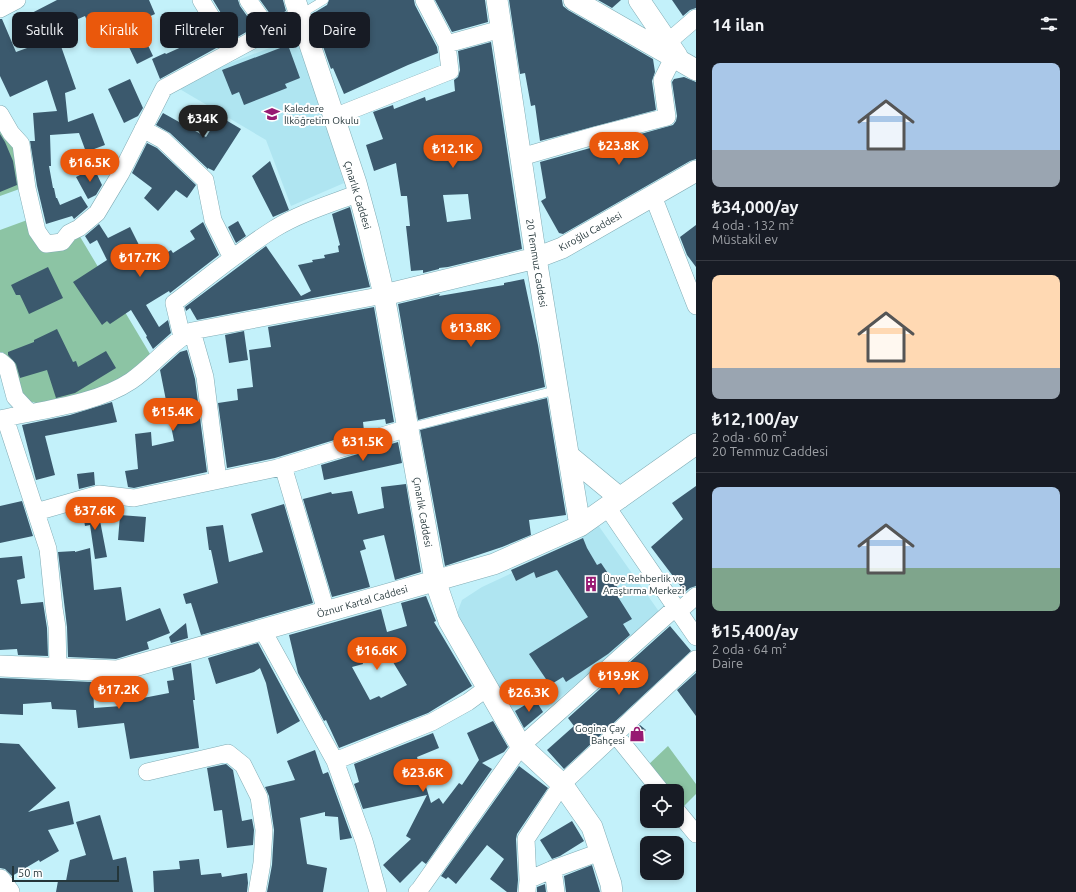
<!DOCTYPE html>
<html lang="tr">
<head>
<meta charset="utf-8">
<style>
	body { margin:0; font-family:Ubuntu,sans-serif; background:#20242c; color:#f1f3f6; height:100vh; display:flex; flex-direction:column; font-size:15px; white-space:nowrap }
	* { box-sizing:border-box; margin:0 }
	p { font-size:13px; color:#9ea1a6 }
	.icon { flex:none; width:22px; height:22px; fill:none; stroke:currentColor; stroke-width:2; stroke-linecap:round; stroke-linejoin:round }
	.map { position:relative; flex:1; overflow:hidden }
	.panel { display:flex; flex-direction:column; background:#171b24; width:380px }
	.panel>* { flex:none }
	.top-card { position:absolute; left:12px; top:12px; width:380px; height:36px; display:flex; gap:8px }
	.buttons { position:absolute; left:640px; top:784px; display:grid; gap:8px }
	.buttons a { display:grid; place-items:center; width:44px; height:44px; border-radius:8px; background:#171b24; box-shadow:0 2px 6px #0003; font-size:20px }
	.scale { position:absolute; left:12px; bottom:10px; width:107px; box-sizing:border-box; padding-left:4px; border:2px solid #24363a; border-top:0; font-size:11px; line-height:14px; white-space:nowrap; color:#24363a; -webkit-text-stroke:3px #fff; paint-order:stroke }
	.price { position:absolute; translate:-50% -34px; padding:0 9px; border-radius:14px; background:#ea580c; color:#fff; font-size:13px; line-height:26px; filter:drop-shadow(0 1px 2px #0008) }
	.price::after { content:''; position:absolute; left:50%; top:24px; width:12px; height:9px; margin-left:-6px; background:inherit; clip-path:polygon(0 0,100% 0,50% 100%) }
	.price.on { background:#222; color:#fff }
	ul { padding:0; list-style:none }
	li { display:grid; align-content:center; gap:8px; height:212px; padding:0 16px }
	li+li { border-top:1px solid #363941 }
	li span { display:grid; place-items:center; height:124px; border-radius:8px; color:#555 }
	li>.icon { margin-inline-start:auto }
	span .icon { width:72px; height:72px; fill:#fffc; stroke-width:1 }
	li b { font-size:17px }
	h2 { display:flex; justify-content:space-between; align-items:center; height:48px; padding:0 16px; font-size:17px }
	.pill { padding:0 14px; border-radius:8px; background:#171b24; box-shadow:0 2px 6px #0003; font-size:14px; line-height:36px }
	.pill.on { background:#ea580c; color:#fff }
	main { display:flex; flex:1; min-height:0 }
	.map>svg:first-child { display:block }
	.built { fill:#afe5f1 }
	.green { fill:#8cc4a4 }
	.building { fill:#3b596d; fill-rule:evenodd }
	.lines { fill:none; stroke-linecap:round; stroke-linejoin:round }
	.service-casing { stroke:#81acb5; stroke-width:9 }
	.minor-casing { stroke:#81acb5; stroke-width:18 }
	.tertiary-casing { stroke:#81acb5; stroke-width:22 }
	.service { stroke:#fff; stroke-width:8 }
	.minor { stroke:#fff; stroke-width:17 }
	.tertiary { stroke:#fff; stroke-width:21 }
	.labels { text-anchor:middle; stroke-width:4; stroke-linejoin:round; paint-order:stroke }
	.poi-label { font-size:10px; fill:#24363a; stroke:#fff; text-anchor:start }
	.street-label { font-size:10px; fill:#24363a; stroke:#fff }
</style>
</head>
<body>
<main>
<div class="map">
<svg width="696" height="892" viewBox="0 0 696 892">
	<rect width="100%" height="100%" fill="#c3f1fa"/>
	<path class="built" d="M298,37L344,183L291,206L266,140L178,88L225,65Z
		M598,525L660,613L523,729L456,616L462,600L482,587L512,573L516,581L534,572L537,578L571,564L587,550L580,533Z"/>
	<path class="green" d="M0,123L15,144L25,187L0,196Z
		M30,219L39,247L79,235L153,359L100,390L39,404L26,400L18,393L3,352H0V230Z
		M668,746L696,784V794L680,810L677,806V791H666L647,766Z"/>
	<path class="building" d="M57,0H149L155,14L137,22L153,56L137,64L120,28L95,39L85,16L55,29L76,89L65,93L68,122L93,113L105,145L86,152L79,133L50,135L51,166H49L53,188H54L56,198H57L60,205L81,196L88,207L74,219L72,216L46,224L37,186L30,141H35L33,113L57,111L47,80L10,97L0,76V19H2L16,52L38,44L24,17Z
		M213,0H238L240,6L255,27L236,38Z
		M260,0H283L286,11L273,18Z
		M329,0H414L415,5L437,47L438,53L408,65L344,94L333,68L331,69L327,58L312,14L327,5Z
		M435,0H485L488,22L452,32Z
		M509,0H562L563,6L568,10L653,59L655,72L652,81L656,110L540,141L535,105L531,106L525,73L520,74Z
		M598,0H621L612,8Z
		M672,0H696V8L690,10L683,16Z
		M200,18L218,47L160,79L152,59L165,53L166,54L197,40V20Z
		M491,42L522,249L448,267L439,268V269L423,273V270L411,271L406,226H410L407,196H401L396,163L374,171L366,145L383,139L373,112L393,105L394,109L425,97L426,101L455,91L454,80L458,77L460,70L458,51ZM468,194L471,219L447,222L443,195Z
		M288,45L300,78L285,84L287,88L244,105L239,92L232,95L222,70Z
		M684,77L696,82V159L690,161L563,234L559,233L541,201L546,198L540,162L673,125L676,121L677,116L672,82L674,79Z
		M130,79L143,108L138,116L124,123L108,89Z
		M163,113L206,137L219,116L241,129L214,171L208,168V169L170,133L156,125Z
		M0,134L5,142L13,161L17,185L0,192Z
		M147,143L157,148L196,185L187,198L176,190L158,211L144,198L152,188L132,173Z
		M270,161L289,210L273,217L252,176Z
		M94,168L102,185L96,195L88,199L76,177Z
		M350,207L370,287L197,320L190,308L186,311L185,307L266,246L301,296L311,291L298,265L313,262L312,260L325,258L324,255L339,252L338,246L340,245L332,214Z
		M238,221L246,236L236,243L228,227Z
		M203,222L219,255L170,293L169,291L146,305L159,327L168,320L171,333L153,349L146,337L147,336L131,310L110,324L107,321L102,325L73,282L107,260L97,240L90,244L85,236L99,224L108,238L130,227L140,247L141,269L171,250L173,253L195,239L190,231Z
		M696,225V267L687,255L680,237Z
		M48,267L63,298L29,314L20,295H16L11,285Z
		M524,279L538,345L545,387L418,420L398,304L440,294L439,296L504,285V283Z
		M374,307L394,422L386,424L385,419L363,422L364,431L275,458L227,468L218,403L238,400L237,389L253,387L249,350L271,347L268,327Z
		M57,329L73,362L76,361L78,367L106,351L116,368L75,393L56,398L47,370L20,378L16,364L8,355V352L34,342V340Z
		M244,331L248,360L229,363L225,335Z
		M187,350L195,379L207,472L134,488L128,487L125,471L138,469L135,434L151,432L152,446L174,441L160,370L180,352Z
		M547,398L566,515L529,520L531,535L502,547L445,566L420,430Z
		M112,402L117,422L45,436L55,475L36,480L22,425L70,415Z
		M398,442L402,463L324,480L321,465Z
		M94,472L95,485L79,489L77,474Z
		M406,484L421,572L395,580L384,535L363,540L366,549L360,551L370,587L332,597L303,499L331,492L332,494L352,491L358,514L384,508L381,487Z
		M696,486V586L690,588L685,592L651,547L683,519L672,503Z
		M22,501L33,536L0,543V506Z
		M284,504L313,603L201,635L191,603L186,604L183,594L218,583L211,550H209L206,527L223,525L229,562L263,552L251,514Z
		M97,505L107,557L95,559L90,525L85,526L82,509Z
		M120,515L146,517L144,542L118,540Z
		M583,538L587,548L597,565L601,563L622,594L618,597L632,619L623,624L630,635L608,654L566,682L563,677L550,685L529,654L588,617L557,570L536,578L534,572L516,581L511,570Z
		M90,548L94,590L121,587L126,621L160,608L170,633L147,642L149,649L116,659L68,657L67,627L58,552L75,551V552Z
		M22,556L25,578L17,580L21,604L43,602L47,628L48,656L18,655L17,649L0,650V558Z
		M426,596L436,621L434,622L472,686L428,713L339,748L326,720L324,721L298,673L289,635L381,609L387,632L407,626L401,603ZM385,649L407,685L381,698L379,696L370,700L352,667L363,664L362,659Z
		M186,623L188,638L171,643L169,637Z
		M670,626L691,651L564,769L547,750L574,726L568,718Z
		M258,643L300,721L277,734L266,683L260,668L254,672L216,684L208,658Z
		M191,663L195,700H193L199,748L130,759L124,723L78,728L76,710L52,709L51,702L23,704V715L0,714V678L93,682L94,708L121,706L117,683L139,677L143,698L169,693L167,681L174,680L172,668Z
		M696,673V716L677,690Z
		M535,699L543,712L524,728L515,711Z
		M493,721L508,747L504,752L482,763L492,769L426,864L422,861L400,883L383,865L411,839L406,836L427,795L363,809L354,784L359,782L354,764L433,733L439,748L417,757L431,803L439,798L443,804L459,783L462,785L479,760L467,733Z
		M640,725L646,730L633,741L629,735Z
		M0,743L19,744L56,788L28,812L69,801L74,824L48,830L59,851L40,862L39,860L12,876L5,869L0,868Z
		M315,750L323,774L328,772L352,838L340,840L338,817L325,816V812L300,818L307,864L327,868L323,892H267L272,865L274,830L269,796L265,787L295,780L287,761Z
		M226,764L233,770L242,821L252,819L254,830L253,845L227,848L222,810L214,811L207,768Z
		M519,766L548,788L517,834L516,839L518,880L517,892H507L490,879L504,859L487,845L456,884L448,877L446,879L441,876Z
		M100,815L113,860L126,857L133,892H56L58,881H66L70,860L86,855L76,822Z
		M572,821L584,841L560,856L552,859L540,840Z
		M199,859L201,875L221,873L222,877L247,873L248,883L247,892H154L153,871L180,869L179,861Z
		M592,865L600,892H566L564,876Z
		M545,884L546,892H537V887Z"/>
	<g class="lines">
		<defs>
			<path id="service" d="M301,14L324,0
				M408,428L557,390"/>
			<path id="minor" d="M201,0L232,51
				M248,0L270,31
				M424,0L447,44
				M0,9L17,0
				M668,42L696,18
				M0,114L11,133L21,144L27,188L37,231L46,244L62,242L69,233L79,228L97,213L121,173L164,88L299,15
				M334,117L450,71L447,44L501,29
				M143,129L163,140L205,180L213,220L232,258
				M521,157L597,135L667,117L662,80L674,56
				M653,196L696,306
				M192,331L205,377L218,480
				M182,337L174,303C207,278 239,251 274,229C300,213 330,204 359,193
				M0,361L7,367L15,397L30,413
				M5,418L48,549L54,608L57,627L58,669
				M0,419C40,410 97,404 131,381C153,366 169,344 192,331L384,295
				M283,466L326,611
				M607,507L696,637
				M36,512L99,494L134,498L277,468L408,428
				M678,612L696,596
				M262,629L335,761L364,841L378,892
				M615,734L661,791
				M335,761L432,722L468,702L487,688
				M147,772L228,753L243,765L259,797L264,830L262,863L257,892
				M677,811L696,834
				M553,869L556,892
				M528,880L553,869L600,852
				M417,892L420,889L521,746L675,608
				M527,892L528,880L526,839L562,784L696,659"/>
			<path id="tertiary" d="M295,0L356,183L369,231L384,295L435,580L449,621L521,746L562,784L592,827L611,884L612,892
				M497,0L536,258L580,526
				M574,0L696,70
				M639,0L677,56
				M384,295L536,258L562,248L696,171
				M568,455L620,498
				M0,666L117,671L494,564L580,526L696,444
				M0,880L9,892"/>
		</defs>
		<use href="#service" class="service-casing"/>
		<use href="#minor" class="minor-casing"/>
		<use href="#tertiary" class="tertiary-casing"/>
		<use href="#service" class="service"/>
		<use href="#minor" class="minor"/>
		<use href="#tertiary" class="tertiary"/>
	</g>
	<defs>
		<symbol id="school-bare" viewBox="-9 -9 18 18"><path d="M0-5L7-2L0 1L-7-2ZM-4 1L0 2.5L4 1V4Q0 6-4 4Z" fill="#971a72" stroke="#fff" stroke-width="2.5" paint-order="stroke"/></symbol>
		<symbol id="building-bare" viewBox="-9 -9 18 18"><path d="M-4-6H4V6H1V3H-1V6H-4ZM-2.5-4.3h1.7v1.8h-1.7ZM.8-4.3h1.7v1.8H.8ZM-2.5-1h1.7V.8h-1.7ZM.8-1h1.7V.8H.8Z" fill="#971a72" stroke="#fff" stroke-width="2.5" paint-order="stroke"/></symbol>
		<symbol id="shop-bare" viewBox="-9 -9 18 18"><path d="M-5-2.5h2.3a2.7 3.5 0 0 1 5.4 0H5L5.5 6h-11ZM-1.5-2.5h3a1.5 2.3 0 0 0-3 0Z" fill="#971a72" stroke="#fff" stroke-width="2.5" paint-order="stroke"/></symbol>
	</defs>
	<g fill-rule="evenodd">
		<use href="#school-bare" x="261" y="103" width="22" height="22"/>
		<use href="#building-bare" x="580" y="573" width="22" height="22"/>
		<use href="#shop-bare" x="626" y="723" width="22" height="22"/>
	</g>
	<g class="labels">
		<g class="poi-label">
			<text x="284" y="112">Kaledere<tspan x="284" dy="12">İlköğretim Okulu</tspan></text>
			<text x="603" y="582">Ünye Rehberlik ve<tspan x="603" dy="12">Araştırma Merkezi</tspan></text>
			<text x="625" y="732" text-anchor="end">Gogina Çay<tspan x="625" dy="12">Bahçesi</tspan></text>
		</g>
		<g class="street-label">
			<text transform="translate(358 195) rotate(73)" y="4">Çınarlık Caddesi</text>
			<text transform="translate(590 231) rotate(-29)" y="4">Kıroğlu Caddesi</text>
			<text transform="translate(537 263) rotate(81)" y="4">20 Temmuz Caddesi</text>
			<text transform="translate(423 512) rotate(80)" y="4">Çınarlık Caddesi</text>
			<text transform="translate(362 601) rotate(-16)" y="4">Öznur Kartal Caddesi</text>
		</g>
	</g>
</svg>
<div class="buttons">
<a><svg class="icon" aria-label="locate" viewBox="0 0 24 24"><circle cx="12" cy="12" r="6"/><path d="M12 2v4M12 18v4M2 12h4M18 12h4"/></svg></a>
<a><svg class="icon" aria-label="layers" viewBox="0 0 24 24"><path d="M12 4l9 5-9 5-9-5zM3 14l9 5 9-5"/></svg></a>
</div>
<div class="scale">50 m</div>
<b class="price on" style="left:203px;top:139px">₺34K</b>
<b class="price" style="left:619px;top:166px">₺23.8K</b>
<b class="price" style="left:453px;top:169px">₺12.1K</b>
<b class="price" style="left:90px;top:183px">₺16.5K</b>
<b class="price" style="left:140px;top:278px">₺17.7K</b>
<b class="price" style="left:471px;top:348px">₺13.8K</b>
<b class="price" style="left:173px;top:432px">₺15.4K</b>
<b class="price" style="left:363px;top:462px">₺31.5K</b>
<b class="price" style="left:95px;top:531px">₺37.6K</b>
<b class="price" style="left:377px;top:671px">₺16.6K</b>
<b class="price" style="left:619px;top:696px">₺19.9K</b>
<b class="price" style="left:119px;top:710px">₺17.2K</b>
<b class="price" style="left:529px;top:713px">₺26.3K</b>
<b class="price" style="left:423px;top:793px">₺23.6K</b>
<div class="top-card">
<a class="pill">Satılık</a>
<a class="pill on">Kiralık</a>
<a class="pill">Filtreler</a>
<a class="pill">Yeni</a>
<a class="pill">Daire</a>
</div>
</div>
<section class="panel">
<h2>14 ilan<svg class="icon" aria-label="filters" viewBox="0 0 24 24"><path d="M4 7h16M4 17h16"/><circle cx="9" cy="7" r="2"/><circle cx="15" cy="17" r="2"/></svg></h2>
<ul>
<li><span style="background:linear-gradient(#a9c7e8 70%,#9aa5b1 0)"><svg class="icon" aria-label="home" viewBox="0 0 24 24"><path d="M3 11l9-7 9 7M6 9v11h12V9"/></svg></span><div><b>₺34,000/ay</b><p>4 oda · 132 m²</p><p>Müstakil ev</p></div></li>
<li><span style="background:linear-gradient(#ffd9b3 75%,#9aa5b1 0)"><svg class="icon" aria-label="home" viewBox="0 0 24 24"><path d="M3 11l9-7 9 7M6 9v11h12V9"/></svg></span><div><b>₺12,100/ay</b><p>2 oda · 60 m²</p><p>20 Temmuz Caddesi</p></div></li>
<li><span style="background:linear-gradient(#a9c7e8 65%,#7fa58c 0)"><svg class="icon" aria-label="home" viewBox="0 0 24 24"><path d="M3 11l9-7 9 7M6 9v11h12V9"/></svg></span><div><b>₺15,400/ay</b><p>2 oda · 64 m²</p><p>Daire</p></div></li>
</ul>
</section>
</main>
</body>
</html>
